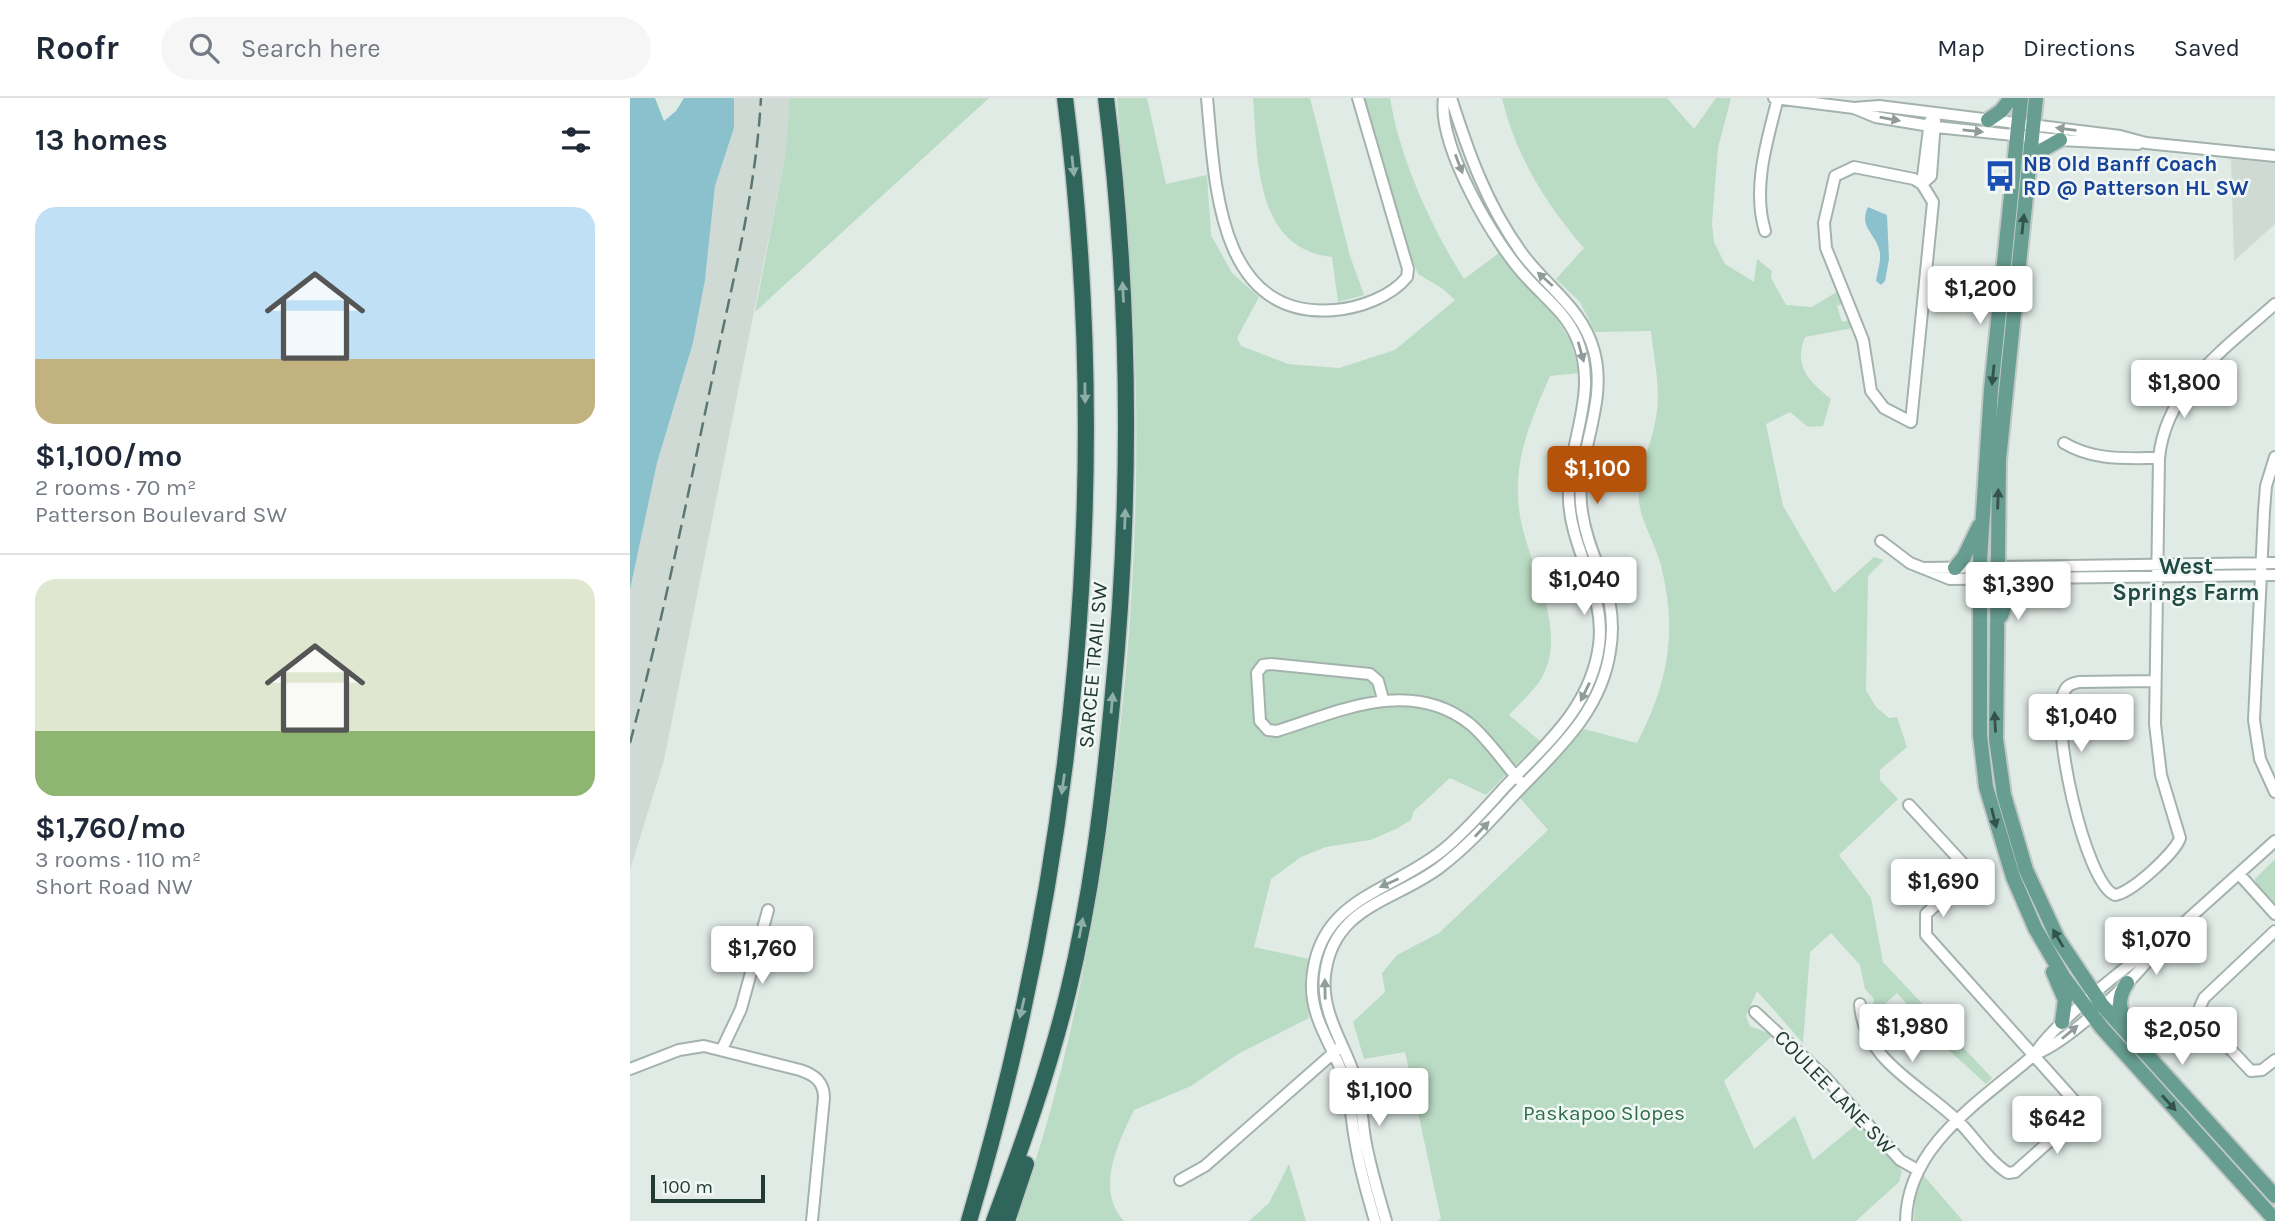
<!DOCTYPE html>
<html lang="en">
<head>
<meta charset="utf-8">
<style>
	body { margin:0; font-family:Karla,sans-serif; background:#f6f6f7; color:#1f2937; height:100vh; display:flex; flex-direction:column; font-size:26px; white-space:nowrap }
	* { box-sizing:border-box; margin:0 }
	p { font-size:23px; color:#747a83 }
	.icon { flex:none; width:38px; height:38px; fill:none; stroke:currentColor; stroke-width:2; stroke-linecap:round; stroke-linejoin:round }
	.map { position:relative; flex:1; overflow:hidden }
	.drawer { display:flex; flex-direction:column; background:#fff; width:630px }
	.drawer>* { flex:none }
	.scale { position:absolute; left:21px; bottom:18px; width:114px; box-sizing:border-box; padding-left:7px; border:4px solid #223a34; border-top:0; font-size:19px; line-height:24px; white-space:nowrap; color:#223a34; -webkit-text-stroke:5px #f1f7f4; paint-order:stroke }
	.price { position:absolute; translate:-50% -60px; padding:0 16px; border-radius:7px; background:#fff; color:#222; font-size:23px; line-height:46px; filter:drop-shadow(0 2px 4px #0008) }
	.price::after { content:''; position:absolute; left:50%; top:42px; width:21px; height:16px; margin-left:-10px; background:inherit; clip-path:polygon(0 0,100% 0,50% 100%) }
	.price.selected { background:#b45309; color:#fff }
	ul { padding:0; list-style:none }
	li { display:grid; align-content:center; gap:14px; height:371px; padding:0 35px }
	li+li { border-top:2px solid #e0e1e3 }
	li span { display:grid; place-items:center; height:217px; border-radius:21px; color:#555 }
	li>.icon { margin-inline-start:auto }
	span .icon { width:126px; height:126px; fill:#fffc; stroke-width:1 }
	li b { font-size:30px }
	h2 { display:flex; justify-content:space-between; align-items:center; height:84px; padding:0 35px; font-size:30px }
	header { display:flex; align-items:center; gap:42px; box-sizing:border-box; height:98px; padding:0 35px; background:#fff; border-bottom:2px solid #e0e1e3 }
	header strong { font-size:33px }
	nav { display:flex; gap:38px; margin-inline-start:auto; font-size:24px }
	.search { width:490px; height:63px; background:#f6f6f7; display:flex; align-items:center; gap:18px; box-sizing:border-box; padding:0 24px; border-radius:38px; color:#747a83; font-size:26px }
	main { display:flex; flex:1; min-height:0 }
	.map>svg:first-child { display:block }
	.built { fill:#cfdad5 }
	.green { fill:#badbc4 }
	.water { fill:#8bc1cd }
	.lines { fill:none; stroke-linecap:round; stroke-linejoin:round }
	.minor-casing { stroke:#a4b2ad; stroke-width:14 }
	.major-casing { stroke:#c1c8c6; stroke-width:18 }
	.highway-casing { stroke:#c1c8c6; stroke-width:19 }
	.minor { stroke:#fff; stroke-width:10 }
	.major { stroke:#679e91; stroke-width:14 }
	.highway { stroke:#2f655b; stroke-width:16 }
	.rail { stroke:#5c7670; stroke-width:2.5; stroke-dasharray:14 7; stroke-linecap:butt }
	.oneway { fill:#909c9a }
	.oneway2 { fill:#90aea8 }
	.oneway3 { fill:#33534b }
	.labels { text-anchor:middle; stroke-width:5; stroke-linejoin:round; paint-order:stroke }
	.transit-label { font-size:21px; font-weight:bold; fill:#164399; stroke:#f1f7f4; text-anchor:start }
	.street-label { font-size:21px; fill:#223a34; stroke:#f1f7f4 }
	.park-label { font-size:21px; fill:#2e6f49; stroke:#f1f7f4 }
	.neighbourhood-label { font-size:23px; font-weight:bold; fill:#1f4b42; stroke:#f1f7f4 }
</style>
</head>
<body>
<header>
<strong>Roofr</strong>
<div class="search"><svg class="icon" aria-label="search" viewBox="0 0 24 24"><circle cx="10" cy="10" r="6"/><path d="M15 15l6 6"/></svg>Search here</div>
<nav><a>Map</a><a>Directions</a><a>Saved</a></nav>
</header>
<main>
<section class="drawer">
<h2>13 homes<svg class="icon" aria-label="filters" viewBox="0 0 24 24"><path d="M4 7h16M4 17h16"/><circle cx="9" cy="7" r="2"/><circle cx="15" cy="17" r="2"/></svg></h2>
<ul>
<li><span style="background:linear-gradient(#bfe0f5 70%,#c2b280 0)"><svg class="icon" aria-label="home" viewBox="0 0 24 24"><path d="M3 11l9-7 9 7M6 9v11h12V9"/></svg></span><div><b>$1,100/mo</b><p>2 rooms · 70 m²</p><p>Patterson Boulevard SW</p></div></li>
<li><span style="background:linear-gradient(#dfe7d0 70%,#8fb573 0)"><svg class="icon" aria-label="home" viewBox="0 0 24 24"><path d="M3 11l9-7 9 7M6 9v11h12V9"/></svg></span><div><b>$1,760/mo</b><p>3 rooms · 110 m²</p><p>Short Road NW</p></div></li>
</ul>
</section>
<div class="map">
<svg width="1645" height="1123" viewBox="0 0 1645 1123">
	<rect width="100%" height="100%" fill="#e1ebe6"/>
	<path class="built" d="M104,0H160L155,59L34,662L0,772V492L27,365L63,246L75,182L85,88L104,30Z
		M1601,61L1645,65V126L1604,163Z"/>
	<path class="green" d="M160,0H359L125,214L155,59Z
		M487,0H517L536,86L577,77L581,137L602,175L629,199L607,240L611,248L658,266L709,270L765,252L825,202L813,191L788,176L780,157L733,0H760C770,61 801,129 834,181L869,155L894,186L919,209L940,242L949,275L920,278C901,322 883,362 889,411C895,464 941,530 911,581C903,594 889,606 879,617L910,643L856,697L820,680L784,713L781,722L766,731L740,742L696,749L671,759L641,781L624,849L679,861L675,881L679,920L608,956L561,988L504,1012C488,1045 465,1092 494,1123H385C425,1015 450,899 469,786C495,624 509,460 506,296C504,197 495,99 487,0Z
		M623,0H680L720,158L734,197L708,204L702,159C624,151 628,60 623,0Z
		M872,0H1037L1064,31L1086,0H1101L1088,50L1082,125L1084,144L1095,166L1124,184L1127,161L1142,173L1141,180L1156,207L1182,209L1210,192L1214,205L1207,208L1212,224L1220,222L1223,230L1175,239C1163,269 1180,284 1201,301L1193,328L1178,329L1160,314L1136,326L1153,408L1204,495L1244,459L1254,462L1238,478L1236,592L1246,609L1259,620L1267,619L1277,649L1250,672V682L1268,701L1209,757L1241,800L1253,864L1362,980L1356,986L1313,947L1267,895L1242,918L1244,901L1235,891L1230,867L1201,835L1180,854L1173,945L1127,893L1116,918L1120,928L1143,937L1094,983L1124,1051L1165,1018L1183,1062L1228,1025L1272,1073L1269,1084L1226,1123H807L811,1121L775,954L734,961L723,924L755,894L752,875L767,857L809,835L918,732L890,700L954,631L1007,645C1039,583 1048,532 1030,464C1024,444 1011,423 1009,403C1006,374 1022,347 1026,319C1031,291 1024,261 1021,233L965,234L950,204L926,181L954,150C915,105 886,58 872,0Z
		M1645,761V808L1626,787L1625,781Z
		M659,1066L676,1123H619L639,1105Z
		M1293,1077L1333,1123H1284L1285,1101Z"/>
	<path class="water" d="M0,0H25L34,23L46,13L54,0H104V30L85,88L75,182L63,245L27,365L0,492Z
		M1238,109L1257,117L1259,161L1255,183L1251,187L1246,183C1247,175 1251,164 1250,155C1247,136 1228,130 1238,109Z"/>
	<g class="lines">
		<defs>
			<path id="minor" d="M577,0C585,82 586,222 705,212C729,210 761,199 777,179L778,171L728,0
				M1144,0L1224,10L1246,19L1306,29L1430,42L1508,46
				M1224,10L1249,8L1490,38L1516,45L1645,58
				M1224,69L1284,81L1292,86L1303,104L1281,324L1254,310L1241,293L1233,242L1196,150L1194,125L1205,78Z
				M1292,86L1301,78L1305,23
				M1292,86L1300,23
				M1135,133C1122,90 1137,43 1148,0
				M1434,345C1464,363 1495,360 1529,360
				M1645,359L1636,388L1634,413L1624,622L1630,661L1645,694
				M1251,443L1280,465L1320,481L1645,477
				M1292,470L1645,465
				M1525,583L1449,584C1444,585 1438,586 1435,592C1418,619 1455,786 1485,797C1500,796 1546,754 1550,740L1531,677L1525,626L1529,360C1536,290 1596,250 1645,206
				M753,601L748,583L740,576L641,566L633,567L627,575L630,623L638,632L647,633C710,613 780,579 840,626C859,642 873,664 889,682
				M1609,776L1645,816
				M1645,833L1574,900L1570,909L1573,922L1621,973L1632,972L1645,962
				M1230,906C1233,963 1293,988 1329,1024C1345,1040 1358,1062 1378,1075L1385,1074L1451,1015L1449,1008L1296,837V816L1338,777V771L1279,707
				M1125,914L1194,978L1270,1062L1286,1071
				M92,951L111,911L138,812
				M1405,956C1435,946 1510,878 1526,851
				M0,971L49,952L74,948L170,972C185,977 194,984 194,1000L182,1123
				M550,1082L575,1068L709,950
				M745,1123C738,1098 730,1073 726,1047C722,1028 721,1007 717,989C707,952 680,924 682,884C687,800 760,795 813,752C835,734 854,712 873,691C914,648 961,610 969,547C976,494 941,453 939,402C936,345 970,297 947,241C936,215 916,201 898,181C865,147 807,47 814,0
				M756,1123C748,1096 740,1069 735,1041C732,1021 731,1001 726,982C715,946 691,917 695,877C703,808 763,804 809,770C837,749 860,723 884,697C925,654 971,615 980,553C990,492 960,468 952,414C943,359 979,309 964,253C952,209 916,189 891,154C856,105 839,56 821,0
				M1276,1123C1277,1046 1353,1002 1405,956C1418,932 1500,862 1526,850L1645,743"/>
			<path id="major" d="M1391,0L1361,292L1350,462V637L1356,689L1383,779L1405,830L1434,880L1472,930L1645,1122
				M1406,0L1369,362L1366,641L1374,697L1396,772L1428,841L1472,907L1645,1098
				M1358,22L1371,13L1381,0
				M1400,71L1414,51L1430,42
				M1325,470L1334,459L1349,428
				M1371,518L1379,492L1393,481
				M1423,874L1435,902L1432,924
				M1497,885C1486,902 1489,913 1499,929"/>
			<path id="highway" d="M339,1123C447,760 483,376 435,0
				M364,1123C392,1048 419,972 438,894C461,800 473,702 482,606C502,404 501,201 476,0
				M377,1123L396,1066"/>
		</defs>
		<use href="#minor" class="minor-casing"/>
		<use href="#major" class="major-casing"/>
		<use href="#highway" class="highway-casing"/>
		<use href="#minor" class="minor"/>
		<use href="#major" class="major"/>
		<use href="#highway" class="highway"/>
		<path class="rail" d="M0,645C33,521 58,397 84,272C103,182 126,92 131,0"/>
	</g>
	<defs><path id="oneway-solid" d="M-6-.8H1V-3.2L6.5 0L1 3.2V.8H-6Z" transform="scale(1.75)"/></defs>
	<g class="oneway">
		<use href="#oneway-solid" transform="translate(1260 21) rotate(10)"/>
		<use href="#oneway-solid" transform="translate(1436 31) rotate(-173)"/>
		<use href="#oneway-solid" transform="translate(1343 33) rotate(6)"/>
		<use href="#oneway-solid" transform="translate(829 66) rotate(69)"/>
		<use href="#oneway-solid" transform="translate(915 181) rotate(-138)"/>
		<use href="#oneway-solid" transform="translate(951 254) rotate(74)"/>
		<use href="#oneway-solid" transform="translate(955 594) rotate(116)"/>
		<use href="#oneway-solid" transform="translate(852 731) rotate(-47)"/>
		<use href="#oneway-solid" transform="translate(759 785) rotate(156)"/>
		<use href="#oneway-solid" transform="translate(695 891) rotate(-91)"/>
		<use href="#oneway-solid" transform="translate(1440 934) rotate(-40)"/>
	</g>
	<g class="oneway2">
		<use href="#oneway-solid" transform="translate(443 68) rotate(84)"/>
		<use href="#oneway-solid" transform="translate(493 194) rotate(-93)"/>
		<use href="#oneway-solid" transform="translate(455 295) rotate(89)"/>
		<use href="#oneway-solid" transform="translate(495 421) rotate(-88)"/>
		<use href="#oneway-solid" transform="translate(482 605) rotate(-85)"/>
		<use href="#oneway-solid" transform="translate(433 686) rotate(98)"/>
		<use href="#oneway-solid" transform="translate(451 830) rotate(-79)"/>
		<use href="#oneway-solid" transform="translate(392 910) rotate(103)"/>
	</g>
	<g class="oneway3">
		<use href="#oneway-solid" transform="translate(1393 126) rotate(-84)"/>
		<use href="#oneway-solid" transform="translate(1363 277) rotate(96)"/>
		<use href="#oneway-solid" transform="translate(1368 401) rotate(-88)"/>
		<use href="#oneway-solid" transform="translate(1365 624) rotate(-93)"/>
		<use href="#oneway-solid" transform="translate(1364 720) rotate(76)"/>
		<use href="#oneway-solid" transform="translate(1428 840) rotate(-120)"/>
		<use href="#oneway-solid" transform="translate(1539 1005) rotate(48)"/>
	</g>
	<defs>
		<symbol id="bus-bare" viewBox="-9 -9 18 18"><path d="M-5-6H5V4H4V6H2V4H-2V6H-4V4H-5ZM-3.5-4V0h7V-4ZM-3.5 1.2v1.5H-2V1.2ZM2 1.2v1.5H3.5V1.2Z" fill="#1a4fb4" stroke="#f1f7f4" stroke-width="2.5" paint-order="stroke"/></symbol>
	</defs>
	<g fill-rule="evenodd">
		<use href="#bus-bare" x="1348" y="56" width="44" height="44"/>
	</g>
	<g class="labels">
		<g class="transit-label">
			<text x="1393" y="73">NB Old Banff Coach<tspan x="1393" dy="24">RD @ Patterson HL SW</tspan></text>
		</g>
		<g class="street-label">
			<text transform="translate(463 567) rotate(-85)" y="7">SARCEE TRAIL SW</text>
			<text transform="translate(1205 994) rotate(46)" y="7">COULEE LANE SW</text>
		</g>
		<g class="park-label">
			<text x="974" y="1022">Paskapoo Slopes</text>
		</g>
		<g class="neighbourhood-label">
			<text x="1556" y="476">West<tspan x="1556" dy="26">Springs Farm</tspan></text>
		</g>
	</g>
</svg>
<div class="scale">100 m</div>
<b class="price" style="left:1350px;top:228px">$1,200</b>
<b class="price" style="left:1554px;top:322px">$1,800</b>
<b class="price selected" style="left:967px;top:408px">$1,100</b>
<b class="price" style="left:954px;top:519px">$1,040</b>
<b class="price" style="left:1388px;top:524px">$1,390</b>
<b class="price" style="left:1451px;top:656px">$1,040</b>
<b class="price" style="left:1313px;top:821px">$1,690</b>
<b class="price" style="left:1526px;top:879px">$1,070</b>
<b class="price" style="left:132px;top:888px">$1,760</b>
<b class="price" style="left:1282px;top:966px">$1,980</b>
<b class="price" style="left:1552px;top:969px">$2,050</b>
<b class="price" style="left:749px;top:1030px">$1,100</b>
<b class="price" style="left:1427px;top:1058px">$642</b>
</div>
</main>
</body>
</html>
